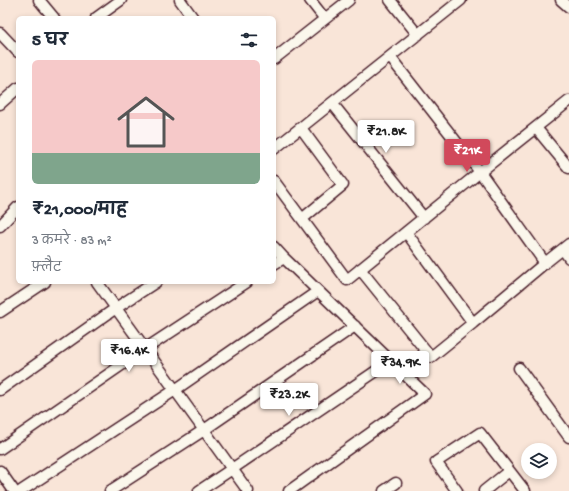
<!DOCTYPE html>
<html lang="hi">
<head>
<meta charset="utf-8">
<style>
	body { margin:0; font-family:"Gochi Hand","Playpen Sans Deva",sans-serif; background:#f2f2f3; color:#1f2937; height:100vh; display:flex; flex-direction:column; font-size:15px; white-space:nowrap }
	* { box-sizing:border-box; margin:0 }
	p { font-size:13px; color:#747a83 }
	.icon { flex:none; width:22px; height:22px; fill:none; stroke:currentColor; stroke-width:2; stroke-linecap:round; stroke-linejoin:round }
	.map { position:relative; flex:1; overflow:hidden }
	.side { position:absolute; left:16px; top:16px; width:260px; height:268px; display:flex; flex-direction:column; background:#fff; border-radius:6px; box-shadow:0 2px 6px #0003 }
	.side>* { flex:none }
	.tools { position:absolute; left:521px; top:443px; display:grid; gap:8px }
	.tools a { display:grid; place-items:center; width:36px; height:36px; border-radius:50%; background:#fff; box-shadow:0 2px 6px #0003; font-size:20px }
	.price { position:absolute; translate:-50% -34px; padding:0 9px; border-radius:4px; background:#fff; color:#222; font-size:13px; line-height:26px; filter:drop-shadow(0 1px 2px #0008) }
	.price::after { content:''; position:absolute; left:50%; top:24px; width:12px; height:9px; margin-left:-6px; background:inherit; clip-path:polygon(0 0,100% 0,50% 100%) }
	.price.on { background:#d1495b; color:#fff }
	ul { padding:0; list-style:none }
	li { display:grid; align-content:center; gap:8px; height:212px; padding:0 16px }
	li span { display:grid; place-items:center; height:124px; border-radius:6px; color:#555 }
	li>.icon { margin-inline-start:auto }
	span .icon { width:72px; height:72px; fill:#fffc; stroke-width:1 }
	li b { font-size:17px }
	h2 { display:flex; justify-content:space-between; align-items:center; height:48px; padding:0 16px; font-size:17px }
	.map>svg:first-child { display:block }
	.lines { fill:none; stroke-linecap:round; stroke-linejoin:round }
	.street-casing { stroke:#4a1f2b; stroke-width:13 }
	.street { stroke:#fbf7ec; stroke-width:10 }
</style>
</head>
<body>
<div class="map">
<svg width="569" height="491" viewBox="0 0 569 491">
	<rect width="100%" height="100%" fill="#f9e5d8"/>
	<filter id="ink" filterUnits="userSpaceOnUse"><feTurbulence type="fractalNoise" baseFrequency=".025" numOctaves="2"/><feDisplacementMap in="SourceGraphic" scale="8" xChannelSelector="R" yChannelSelector="G"/><feConvolveMatrix kernelMatrix="1 2 1 2 8 2 1 2 1" color-interpolation-filters="sRGB"/></filter>
	<g filter="url(#ink)">
		<g class="lines">
			<defs>
				<path id="street" d="M39,0L54,18
					M180,0L193,18
					M310,0L325,19
					M390,0L418,35
					M561,0L569,7
					M96,18L121,0
					M0,33L18,52
					M390,57L480,172L569,101
					M274,59L349,0
					M332,103L424,218
					M0,104L18,88
					M301,128L343,185L302,219
					M536,128L569,168
					M274,149L461,0
					M274,181L347,280L480,172L545,263L473,323L406,232
					M0,226L18,207
					M274,247L284,258
					M563,249L569,258
					M545,263L569,244
					M274,264L284,258L425,394L289,491
					M360,269L431,357L473,323
					M97,282L248,491
					M0,312L45,282
					M519,368L569,437
					M0,390L116,308L156,282
					M0,449L145,349L247,282
					M0,471L14,491
					M21,491L175,390L318,291
					M110,491L204,430L355,326
					M199,491L232,469L391,361
					M384,491L396,483
					M457,491L436,462L480,433L525,491
					M484,491L509,471"/>
			</defs>
			<use href="#street" class="street-casing"/>
			<use href="#street" class="street"/>
		</g>
	</g>
</svg>
<div class="tools">
<a><svg class="icon" aria-label="layers" viewBox="0 0 24 24"><path d="M12 4l9 5-9 5-9-5zM3 14l9 5 9-5"/></svg></a>
</div>
<b class="price" style="left:386px;top:154px">₹21.8K</b>
<b class="price on" style="left:467px;top:173px">₹21K</b>
<b class="price" style="left:129px;top:373px">₹16.4K</b>
<b class="price" style="left:400px;top:385px">₹34.9K</b>
<b class="price" style="left:289px;top:417px">₹23.2K</b>
<section class="side">
<h2>5 घर<svg class="icon" aria-label="filters" viewBox="0 0 24 24"><path d="M4 7h16M4 17h16"/><circle cx="9" cy="7" r="2"/><circle cx="15" cy="17" r="2"/></svg></h2>
<ul>
<li><span style="background:linear-gradient(#f6c9c9 75%,#7fa58c 0)"><svg class="icon" aria-label="home" viewBox="0 0 24 24"><path d="M3 11l9-7 9 7M6 9v11h12V9"/></svg></span><div><b>₹21,000/माह</b><p>3 कमरे · 83 m²</p><p>फ़्लैट</p></div></li>
</ul>
</section>
</div>
</body>
</html>
